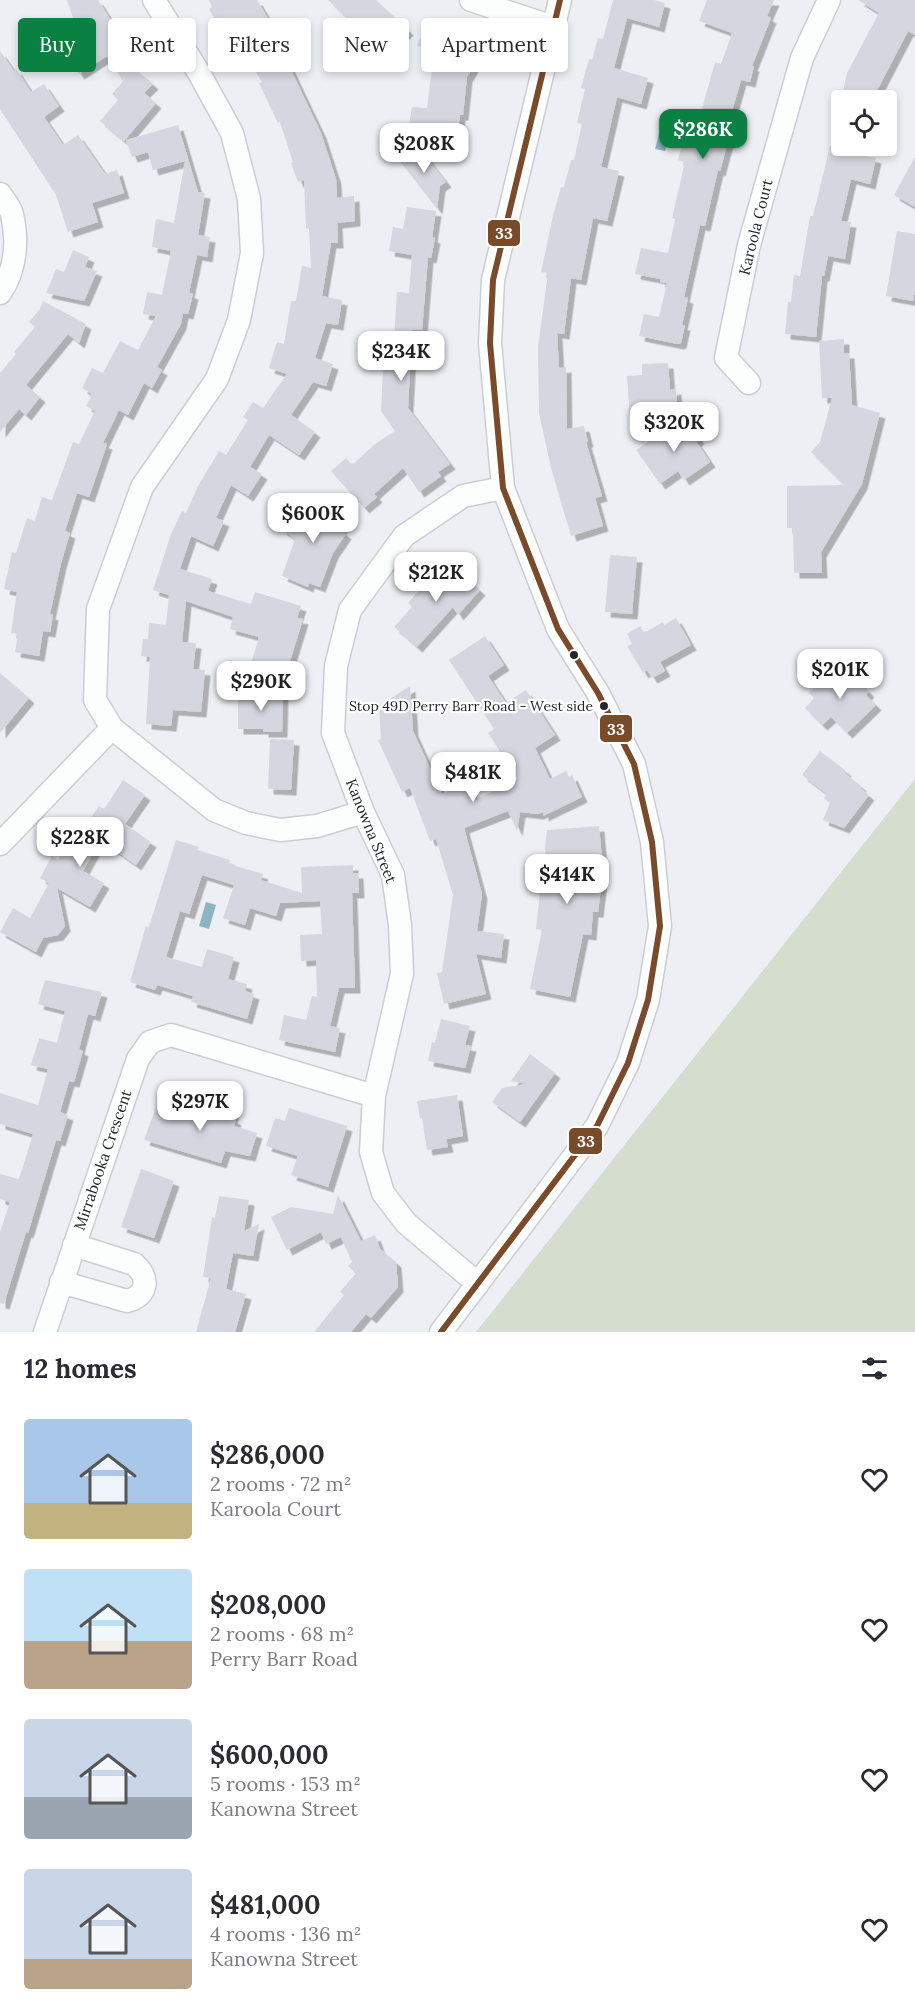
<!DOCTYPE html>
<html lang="en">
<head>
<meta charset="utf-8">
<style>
	body { margin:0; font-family:Lora,serif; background:#f2f2f3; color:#2b2b33; height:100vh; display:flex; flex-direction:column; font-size:22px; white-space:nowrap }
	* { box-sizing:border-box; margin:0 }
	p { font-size:20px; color:#7c7c81 }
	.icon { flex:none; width:33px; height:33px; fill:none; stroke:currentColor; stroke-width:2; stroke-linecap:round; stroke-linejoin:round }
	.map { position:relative; height:1332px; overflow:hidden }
	.drawer { display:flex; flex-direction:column; background:#fff; flex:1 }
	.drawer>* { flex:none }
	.top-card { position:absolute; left:18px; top:18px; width:600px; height:54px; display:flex; gap:12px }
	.fabs { position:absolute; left:831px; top:90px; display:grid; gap:12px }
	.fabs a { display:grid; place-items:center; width:66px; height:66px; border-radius:6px; background:#fff; box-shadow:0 3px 9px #0003; font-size:30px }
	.price { position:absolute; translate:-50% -51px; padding:0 14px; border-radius:12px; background:#fff; color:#222; font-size:20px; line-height:39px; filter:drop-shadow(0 2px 3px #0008) }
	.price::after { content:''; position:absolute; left:50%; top:36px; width:18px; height:14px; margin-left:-9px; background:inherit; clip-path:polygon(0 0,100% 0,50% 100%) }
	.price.active { background:#0b8043; color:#fff }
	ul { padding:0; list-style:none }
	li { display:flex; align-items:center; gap:18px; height:150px; padding:0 24px }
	li span { display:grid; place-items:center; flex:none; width:168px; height:120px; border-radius:6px; color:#555 }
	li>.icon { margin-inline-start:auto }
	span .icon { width:72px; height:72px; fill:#fffc; stroke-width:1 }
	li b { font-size:26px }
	h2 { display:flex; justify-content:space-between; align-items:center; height:72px; padding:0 24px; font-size:26px }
	.tag { padding:0 21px; border-radius:6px; background:#fff; box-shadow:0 3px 9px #0003; font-size:21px; line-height:54px }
	.tag.active { background:#0b8043; color:#fff }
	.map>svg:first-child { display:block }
	.green { fill:#d5ddce }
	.water { fill:#8eb4c2 }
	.building { fill:#d5d6df; filter:url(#shadow) }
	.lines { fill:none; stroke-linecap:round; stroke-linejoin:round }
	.street-casing { stroke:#cccdd1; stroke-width:25 }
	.street { stroke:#fcfdfd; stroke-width:22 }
	.bus-1-casing { stroke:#fff; stroke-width:10 }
	.bus-1 { stroke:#7a4b2a; stroke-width:6 }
	.bus-dot { fill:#25262a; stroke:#fff; stroke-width:2 }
	.labels { text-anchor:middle; stroke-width:4.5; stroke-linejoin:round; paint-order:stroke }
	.bus-label { font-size:14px; fill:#25262a; stroke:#fff; text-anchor:end }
	.street-label { font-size:15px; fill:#25262a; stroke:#fff }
	.line-badge { stroke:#fff; stroke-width:2 }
	.badge-label { font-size:16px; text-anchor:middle; font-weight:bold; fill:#fff }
</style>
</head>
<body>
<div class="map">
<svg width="915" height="1332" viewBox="0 0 915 1332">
	<defs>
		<filter id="shadow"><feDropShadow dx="5.5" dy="5.5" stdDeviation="0" flood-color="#0004"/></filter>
	</defs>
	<rect width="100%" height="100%" fill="#eeeff4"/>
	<path class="green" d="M915,779V1332H476Z"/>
	<path class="water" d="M662,123L672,125L665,151L655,149Z
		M206,902L216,905L209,929L199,926Z"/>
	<path class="building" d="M67,0H98L134,56L126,61L153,84L144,93L156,103L124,141L100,121L118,100L112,94L123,81L107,56L79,74L55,37L75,24Z
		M209,0H257L275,30L270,33L284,55L321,133L336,179L337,198L354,196L355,221L337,223L338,243H331L322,296L342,300L338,325L326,323L315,358L333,364L326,386L313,382L291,415L315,432L299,455L269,435L250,467L262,474L248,496L231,485L216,518L224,521L213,546L191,536L180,569L212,579L208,591L251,604L255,592L301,606L297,618L303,619L286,674L251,664L259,637L230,629L233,617L186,601L182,642L196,643L193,669L205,670L201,712L173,710L171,726L146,724L150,657L141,656L143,639H148L149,623L166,625L169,595L153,590L171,534L182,511L186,513L198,486L219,451L226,455L248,420L243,417L253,402L263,408L287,374L269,368L277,342L284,344L291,301H296L302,266L311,268L309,229L306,228L304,180L298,182L291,163L293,162L280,122L278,123L259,83L262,82L226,23L219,27L209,9L212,7Z
		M328,0H376L408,30L381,57L357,34L360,31Z
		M613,0H654L665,3L659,27L627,18L614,68L648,78L641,104L617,97L601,167L619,171L607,221L593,218L581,280L571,278L564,334L557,333L559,368L566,367L567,429L584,426L588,442H586L602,496L595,498L603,526L571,536L551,468L539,413L538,347L548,273L541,272L553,216L561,187H564L571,160H574L582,124L577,123L585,89L581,88L589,59L592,60L598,38L603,39Z
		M707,0H774L767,16L771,18L752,66H754L750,82L741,80L730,118L734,119L720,171L718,170L705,226L700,225L684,297L688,298L682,325H685L681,343L678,344L639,336L644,314L659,317L667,283L660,282V279L635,274L641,248L668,253L675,219L672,218L685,162L678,160L687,125L697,127L715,62L721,64L732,33L699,21Z
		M858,0H915V35L908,31L872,100H841L847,73L879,13Z
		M428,25L442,33L444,29L483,50L467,77L463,115H460L457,137L408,131L412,107L427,108L433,61L427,58L431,52L417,45Z
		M0,51L14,71L16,69L31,92L44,84L59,106L44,117L63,145L78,135L105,174L117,170L124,193L92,203L98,222L68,232L56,195L0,109Z
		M178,125L198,192L205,193L198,235L210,237L207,257L197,255L189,293L193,294L188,314L183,313L181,324L157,367L162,370L152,388L144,383L128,415L119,410L103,443L107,444L89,497L77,493L65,531L70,533L61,563L50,614L53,615L50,632L43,631L39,656L15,652L18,634L11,633L17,592L4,589L12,552L16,553L27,518L35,521L42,497L52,500L73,442L79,444L95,411L86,406L92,394L82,388L92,368L103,373L120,341L138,350L156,316L143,314L147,292L162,295L171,251L152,247L156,219L174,223L185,161L153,170L148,152L132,157L126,140Z
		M418,146L446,182L440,186L437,209L399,160Z
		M830,146H850L849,151L876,158L870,184L851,179L841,221L851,222L845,259L828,256L824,276H822L816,337L785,334L788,302H791L794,275L800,276L810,216H813Z
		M915,157V207L894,195Z
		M407,207L436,211L432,237L435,238L431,258L428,257L422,330H412L408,408L450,464L438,472L441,476L419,492L403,468L374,494L377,497L364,508L331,471L346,458L352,465L375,444L395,431L381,411L384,347H388L389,338H394L397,292L409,293L412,255L389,251L393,227L403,229Z
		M897,231L915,234V289L913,301L886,296Z
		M73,250L89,257L85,267L97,271L84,301L46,293L56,269L64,272Z
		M43,301L86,324L79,343L68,334L26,385L40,397L26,415L19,409L0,432V373L16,354L14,352L35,327L29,322L40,309Z
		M844,339V353H849L852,405L880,413L862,484L821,552L822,573H794L793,528H787V486L844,485L811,452L820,442L832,398H822L819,341Z
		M668,363L670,390L676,389L678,415L630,419L627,376L642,375V364Z
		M684,417L699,439L696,441L710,462L684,480L678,471L660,484L636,450Z
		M323,503L350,520L340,529L346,534L333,553L320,587L309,583L308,587L282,576L295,539L281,529L296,509L311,520Z
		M610,555L637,557L632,614L605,612Z
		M449,562L480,590L458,615L453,607L417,647L394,627L412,607L408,603L430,577L434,579Z
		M676,618L691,645L660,662L665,671L652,678L647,670L643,673L627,646L632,644L627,634L640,626L644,633L663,622L664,625Z
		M485,636L504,665L488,676L506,703L526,690L555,735L535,748L550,779L566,771L569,777L572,775L582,797L543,816V812L538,814L520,812L517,831L508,811L464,828L482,894L477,931L504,934L501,958L476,954L486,994L444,1004L437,973L442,972L453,895L436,839L430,841L410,788L402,792L378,740L381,738L379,706L410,686L413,731L442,794L469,783L475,800L518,779L488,733L494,729L449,660Z
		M836,667L845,676L849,672L869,692L866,695L876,705L847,733L831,717L822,725L805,708L814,698L809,693Z
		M0,673L29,698L0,733Z
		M238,693H283L282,732H263V729H238Z
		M270,739L294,740L291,790L268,789Z
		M820,751L846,771L845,773L861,786L860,788L869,795L844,828L823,820L830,803L824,799L827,794L802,775Z
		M123,780L145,795L125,824L151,842L136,865L100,840L83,871L104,883L90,907L57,888L65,926L58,935L43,938L36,952L0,932L13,908L30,918L49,883L40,878L52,856L58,860L72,835L77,838L99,806L104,809Z
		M599,826L603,871L598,912H593L591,935L583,934L570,997L530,989L542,930L536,929L541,883L548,884L545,848L547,830Z
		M176,840L199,847L197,850L230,860L229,864L263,874L261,880L302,893L301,867L353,865V873H358L359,893H352L355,988H339L330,1026L340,1028L335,1052L279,1040L284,1015L306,1020L312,996L317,997L316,960L301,961L300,935L322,934L320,901L280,903L276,916L250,908L245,925L223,918L234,885L202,875L189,914L180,911L166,957L202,967L207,949L234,957L228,979L247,984L245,991L254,994L247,1019L191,1002L193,996L157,985L155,990L130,982L146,926L149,927Z
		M45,980L102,992L95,1016L88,1014L79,1049L83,1051L74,1082L69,1081L60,1112L68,1115L60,1141L56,1140L28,1233L26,1232L4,1304L0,1303V1232L10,1202L0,1199V1174L19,1179L33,1134L0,1124V1093L38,1105L48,1069L31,1065L39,1038L57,1043L65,1011L38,1004Z
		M441,1019L470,1026L465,1045L471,1046L465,1068L428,1061L432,1042L435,1043Z
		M530,1054L555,1073L520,1122L492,1102L502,1088L527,1084L511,1081Z
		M457,1095L463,1136L446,1139L448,1147L427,1150L422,1118H420L417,1101Z
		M158,1102L210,1118L214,1104L234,1110L232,1118L236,1120L234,1126L257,1133L250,1156L225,1151L221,1163L144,1140Z
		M289,1108L347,1126L328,1187L291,1175L298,1156L266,1146L275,1118L285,1121Z
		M141,1169L174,1181L154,1238L121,1227Z
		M338,1195L361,1241L375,1235L380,1249L396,1262L398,1287L371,1318L366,1314L351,1332H314L344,1295L340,1292L356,1273L348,1266L352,1262L341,1237L326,1244L321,1232L287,1250L271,1217L291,1207L333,1214Z
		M219,1196L249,1200L244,1231L259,1224L253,1256L233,1253L226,1289L246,1294L235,1332H196L211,1278L203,1277L212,1217L215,1218Z"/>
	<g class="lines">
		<defs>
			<path id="street" d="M154,0L199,73L232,133L249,199L252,253L239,320L217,379L142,487L98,609L95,700L112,728L214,810L246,823L280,830L317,826L363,812
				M471,0L553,27
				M0,194C4,200 10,207 12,214C18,241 16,270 0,293
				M749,383L726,358L749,245L802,58L829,0
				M0,844L112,728
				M61,1282L127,1301C148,1296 150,1277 134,1264L74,1245
				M478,1284L406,1223L383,1193L371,1152L374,1096L402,974L400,925L393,875L363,812L333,733L336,666L350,610L404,536L463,496L503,488
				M45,1332L138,1059L150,1042L171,1035L374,1096
				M441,1332L597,1126L628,1063L648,1000L660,926L652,842L634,764L598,693L558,629L503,488L490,343L493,280L560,0"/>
		</defs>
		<use href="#street" class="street-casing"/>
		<use href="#street" class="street"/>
		<defs>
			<path id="bus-1" d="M441,1332L597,1126L628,1063L648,1000L660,926L652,842L634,764L598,693L558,629L503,488L490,343L493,280L560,0"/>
		</defs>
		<use href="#bus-1" class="bus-1-casing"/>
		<use href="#bus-1" class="bus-1"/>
	</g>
	<g class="bus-dot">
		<circle cx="574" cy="655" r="5"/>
		<circle cx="604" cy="706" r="5"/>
	</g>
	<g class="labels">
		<g class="bus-label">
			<text x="593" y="711">Stop 49D Perry Barr Road - West side</text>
		</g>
		<g class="street-label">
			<text transform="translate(756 227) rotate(-76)" y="5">Karoola Court</text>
			<text transform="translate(371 831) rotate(68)" y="5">Kanowna Street</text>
			<text transform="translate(103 1160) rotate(-71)" y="5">Mirrabooka Crescent</text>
		</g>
	</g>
	<g class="line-badge">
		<rect x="487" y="219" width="34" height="28" rx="6" fill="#7a4b2a"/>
		<rect x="599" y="714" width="34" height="29" rx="6" fill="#7a4b2a"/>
		<rect x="568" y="1127" width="35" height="28" rx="6" fill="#7a4b2a"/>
	</g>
	<g class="badge-label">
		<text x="504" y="239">33</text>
		<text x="616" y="735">33</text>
		<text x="586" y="1147">33</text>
	</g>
</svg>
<div class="fabs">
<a><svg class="icon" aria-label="locate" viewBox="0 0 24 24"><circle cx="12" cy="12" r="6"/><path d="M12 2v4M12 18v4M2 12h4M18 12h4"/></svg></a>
</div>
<b class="price active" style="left:703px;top:160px">$286K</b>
<b class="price" style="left:424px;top:174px">$208K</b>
<b class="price" style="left:401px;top:382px">$234K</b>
<b class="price" style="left:674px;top:453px">$320K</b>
<b class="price" style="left:313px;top:544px">$600K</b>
<b class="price" style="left:436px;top:603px">$212K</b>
<b class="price" style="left:840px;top:700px">$201K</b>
<b class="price" style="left:261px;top:712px">$290K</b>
<b class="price" style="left:473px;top:803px">$481K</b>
<b class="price" style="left:80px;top:868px">$228K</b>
<b class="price" style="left:567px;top:905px">$414K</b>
<b class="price" style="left:200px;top:1132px">$297K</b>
<div class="top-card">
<a class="tag active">Buy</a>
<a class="tag">Rent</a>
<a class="tag">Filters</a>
<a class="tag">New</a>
<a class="tag">Apartment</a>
</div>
</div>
<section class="drawer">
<h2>12 homes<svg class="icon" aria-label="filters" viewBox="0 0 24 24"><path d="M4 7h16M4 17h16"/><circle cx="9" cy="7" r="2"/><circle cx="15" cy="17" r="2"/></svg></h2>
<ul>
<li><span style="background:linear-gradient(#a9c7e8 70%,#c2b280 0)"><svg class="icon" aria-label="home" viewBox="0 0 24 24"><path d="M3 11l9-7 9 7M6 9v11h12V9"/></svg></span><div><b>$286,000</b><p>2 rooms · 72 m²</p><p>Karoola Court</p></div><svg class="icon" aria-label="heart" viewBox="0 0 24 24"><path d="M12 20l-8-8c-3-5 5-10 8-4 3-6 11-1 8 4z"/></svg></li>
<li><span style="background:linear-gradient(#bfe0f5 60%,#b9a48a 0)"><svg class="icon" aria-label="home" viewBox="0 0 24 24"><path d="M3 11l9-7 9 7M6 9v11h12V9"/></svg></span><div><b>$208,000</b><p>2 rooms · 68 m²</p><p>Perry Barr Road</p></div><svg class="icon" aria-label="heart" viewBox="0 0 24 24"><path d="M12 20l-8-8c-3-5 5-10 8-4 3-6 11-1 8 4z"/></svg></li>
<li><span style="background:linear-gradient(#c9d6e8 65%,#9aa5b1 0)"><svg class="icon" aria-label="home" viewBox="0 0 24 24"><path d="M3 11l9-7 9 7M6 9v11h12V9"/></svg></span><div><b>$600,000</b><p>5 rooms · 153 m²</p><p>Kanowna Street</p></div><svg class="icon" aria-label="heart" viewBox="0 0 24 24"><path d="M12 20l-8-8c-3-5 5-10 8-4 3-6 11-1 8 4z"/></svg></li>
<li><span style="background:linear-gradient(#c9d6e8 75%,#b9a48a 0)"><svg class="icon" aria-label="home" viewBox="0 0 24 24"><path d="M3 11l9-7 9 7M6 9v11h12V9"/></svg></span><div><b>$481,000</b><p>4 rooms · 136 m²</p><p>Kanowna Street</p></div><svg class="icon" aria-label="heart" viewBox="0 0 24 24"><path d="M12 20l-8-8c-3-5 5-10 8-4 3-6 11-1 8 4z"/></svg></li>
</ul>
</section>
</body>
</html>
